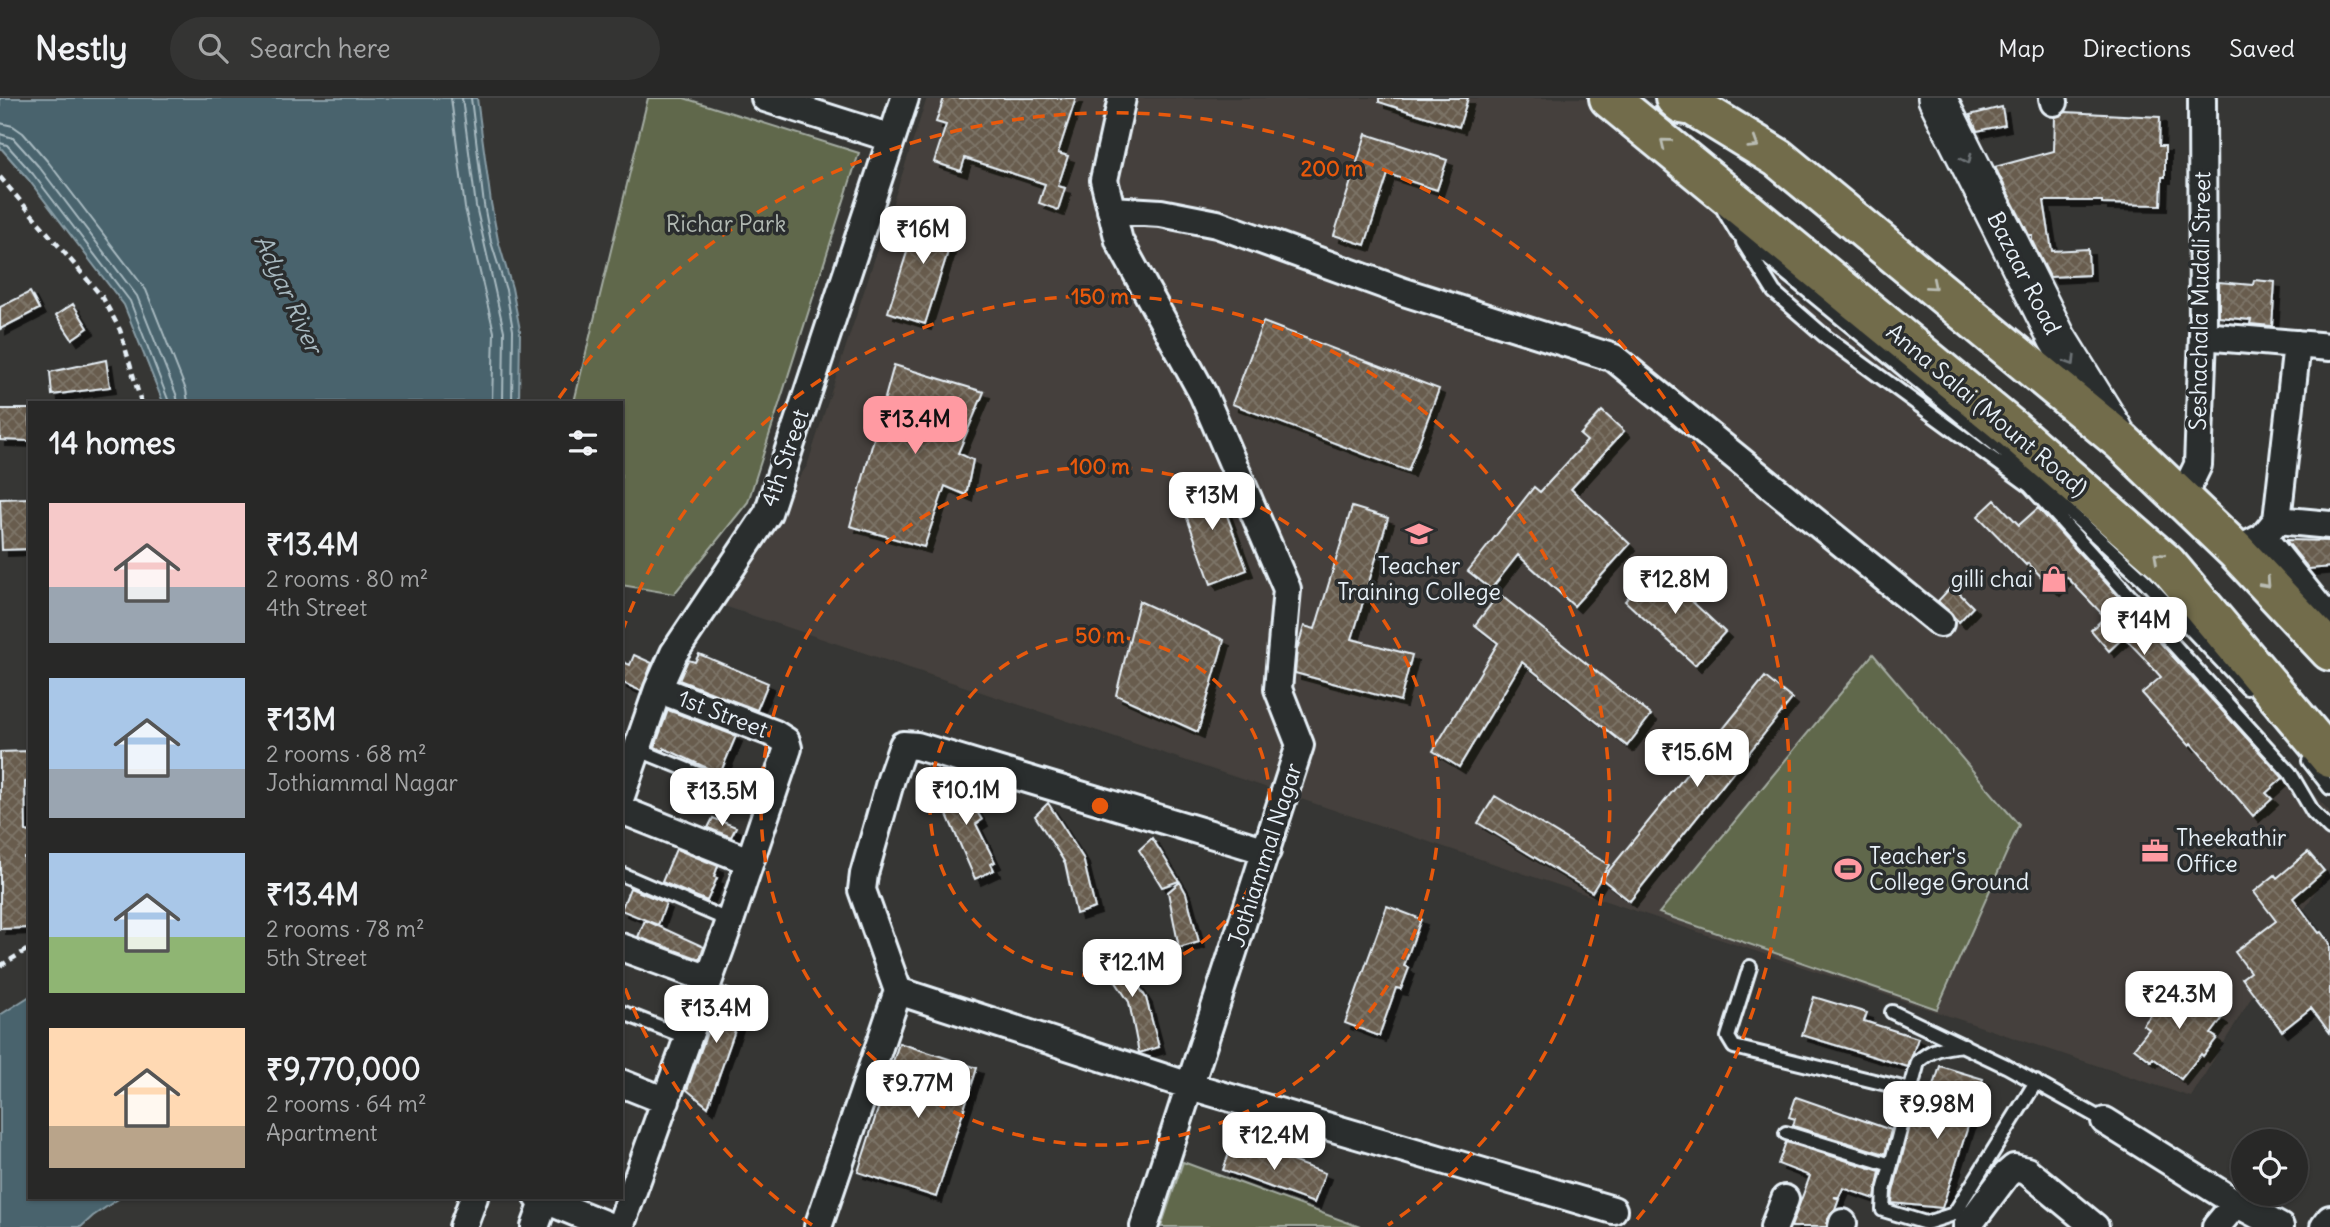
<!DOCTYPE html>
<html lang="en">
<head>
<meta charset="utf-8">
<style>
	body { margin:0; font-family:Delius,sans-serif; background:#343433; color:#f1f3f6; height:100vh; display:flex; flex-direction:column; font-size:26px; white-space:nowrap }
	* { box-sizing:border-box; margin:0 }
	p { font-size:23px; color:#a5a6a7 }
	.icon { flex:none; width:38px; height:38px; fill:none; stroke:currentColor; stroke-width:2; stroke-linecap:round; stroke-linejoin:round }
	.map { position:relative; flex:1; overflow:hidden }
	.sheet { position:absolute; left:28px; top:303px; width:595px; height:798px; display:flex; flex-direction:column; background:#282827; border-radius:0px; box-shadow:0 2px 5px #0004,0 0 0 2px #444 }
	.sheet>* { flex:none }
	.tools { position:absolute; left:2231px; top:1031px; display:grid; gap:14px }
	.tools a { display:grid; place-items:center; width:77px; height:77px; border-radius:50%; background:#282827; box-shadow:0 2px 5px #0004,0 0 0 2px #444; font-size:35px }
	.price { position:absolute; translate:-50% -60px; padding:0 16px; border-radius:14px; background:#fff; color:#222; font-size:23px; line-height:46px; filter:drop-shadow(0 2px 4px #0008) }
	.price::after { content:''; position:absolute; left:50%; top:42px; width:21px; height:16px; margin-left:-10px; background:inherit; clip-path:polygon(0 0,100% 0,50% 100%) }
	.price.on { background:#ff9aa2; color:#111 }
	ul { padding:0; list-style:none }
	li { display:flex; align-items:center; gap:21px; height:175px; padding:0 21px }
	li span { display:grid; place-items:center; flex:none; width:196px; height:140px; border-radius:0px; color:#555 }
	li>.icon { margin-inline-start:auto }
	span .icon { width:84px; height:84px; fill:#fffc; stroke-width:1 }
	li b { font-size:30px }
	h2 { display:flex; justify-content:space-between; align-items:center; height:84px; padding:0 21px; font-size:30px }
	header { display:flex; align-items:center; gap:42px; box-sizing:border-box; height:98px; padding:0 35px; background:#282827; border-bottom:2px solid #444 }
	header strong { font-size:33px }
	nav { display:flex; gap:38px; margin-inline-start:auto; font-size:24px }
	.search { width:490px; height:63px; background:#343433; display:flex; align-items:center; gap:18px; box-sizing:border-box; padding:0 24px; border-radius:38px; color:#a5a6a7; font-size:26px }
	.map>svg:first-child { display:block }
	.built { fill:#45413c }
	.green { fill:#61674c; stroke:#a4aca2; stroke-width:2 }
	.water { fill:#48646d; stroke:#889ca5; stroke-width:2 }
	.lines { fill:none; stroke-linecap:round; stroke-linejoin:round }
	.shore { stroke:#a8b9c0; stroke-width:2 }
	.building { fill:url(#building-cross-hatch); stroke:#e8f1f8; stroke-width:2; filter:url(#shadow) }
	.lane-casing { stroke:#e8f1f8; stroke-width:18 }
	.street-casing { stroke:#e8f1f8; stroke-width:32 }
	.secondary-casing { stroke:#e8f1f8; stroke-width:42 }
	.primary-casing { stroke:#e8f1f8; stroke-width:44 }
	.path { stroke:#e8f1f8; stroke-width:4.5; stroke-dasharray:7 5; stroke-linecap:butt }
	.lane { stroke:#2a2d2e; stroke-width:12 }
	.street { stroke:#2a2d2e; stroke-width:26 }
	.secondary { stroke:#2a2d2e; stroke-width:37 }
	.primary { stroke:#726c4b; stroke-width:38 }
	.oneway { stroke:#b9bcb3 }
	.oneway2 { stroke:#6c7275 }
	.ring { fill:none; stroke:#e8590c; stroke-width:3.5; stroke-dasharray:12 9 }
	.labels { text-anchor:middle; stroke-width:7; stroke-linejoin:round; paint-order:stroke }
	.park-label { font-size:23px; fill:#b2bab3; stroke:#2a2d2e }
	.street-label { font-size:23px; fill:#e8f1f8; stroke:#2a2d2e }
	.poi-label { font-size:23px; fill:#e8f1f8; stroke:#2a2d2e; text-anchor:start }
	.water-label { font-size:24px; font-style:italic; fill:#a8b9c0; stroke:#2a2d2e }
	.centre { fill:#e8590c; stroke:#2a2d2e; stroke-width:3.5 }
	.ring-label { font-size:21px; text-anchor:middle; font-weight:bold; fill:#e8590c; stroke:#2a2d2e; stroke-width:7; stroke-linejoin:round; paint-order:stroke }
</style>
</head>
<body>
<header>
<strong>Nestly</strong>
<div class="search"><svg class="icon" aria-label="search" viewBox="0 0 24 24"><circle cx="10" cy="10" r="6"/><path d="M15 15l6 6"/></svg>Search here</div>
<nav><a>Map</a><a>Directions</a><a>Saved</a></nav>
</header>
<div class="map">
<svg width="2330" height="1129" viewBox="0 0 2330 1129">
	<defs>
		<pattern id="building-cross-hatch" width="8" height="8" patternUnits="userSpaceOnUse" patternTransform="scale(1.75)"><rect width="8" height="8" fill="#675c4e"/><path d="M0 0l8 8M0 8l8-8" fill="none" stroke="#7d7468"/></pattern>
		<filter id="shadow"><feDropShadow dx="6" dy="6" stdDeviation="0" flood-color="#0009"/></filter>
	</defs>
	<rect width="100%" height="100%" fill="#363634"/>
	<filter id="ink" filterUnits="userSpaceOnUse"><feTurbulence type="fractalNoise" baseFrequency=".0143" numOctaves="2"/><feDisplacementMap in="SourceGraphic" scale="14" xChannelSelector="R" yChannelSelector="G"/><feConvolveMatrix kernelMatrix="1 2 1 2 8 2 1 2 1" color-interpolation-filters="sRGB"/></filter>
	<g filter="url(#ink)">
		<path class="built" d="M927,0H1598L1752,113L1788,193L2010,364L2330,714V769L2191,999L712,504L807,368Z"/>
		<path class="green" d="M648,0H684L859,55L748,404L674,496L621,487V304H574Z
			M1873,556L2019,727L1937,911L1659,815Z
			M1183,1064L1360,1129H1161Z"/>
		<path class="water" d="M0,0H477L491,105L498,142L512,190L520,232L519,304H163L124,207L28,81L0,49Z
			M30,898V1099H121L93,1118L81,1129H0V917Z"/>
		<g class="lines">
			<path class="shore" d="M451,0L465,110L494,234L492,304
				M462,0L476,108L504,233L503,304
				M471,0L484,107L491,144L506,192L513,232L512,304
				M0,25L13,28L23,35L49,65L146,192L186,292L188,304
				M0,36L13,40L40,70L137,198L176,296L178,304
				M0,45L7,47L33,76L130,203L169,304"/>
		</g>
		<path class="building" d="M944,0H1076L1058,55L1068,58L1058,88L1065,90L1058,112L1039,105L1045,86L965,60L961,73L934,64L946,27L936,24Z
			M1379,0H1468L1459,29L1379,4Z
			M2002,9L2005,27L1977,33L1970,17Z
			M2066,14L2160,19L2159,48H2165V79H2162L2161,107L2102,106V103H2044L2052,153L2088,151L2089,177L2050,179L2032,143V137H2029L1995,69L2054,53L2055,19Z
			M1366,36L1447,62L1437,92L1388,76L1365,147L1334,137Z
			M921,110L958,122L925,226L888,214Z
			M2254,182L2275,184L2272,228L2250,226L2251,222L2219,219V184L2253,187Z
			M30,194L39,211L0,231V209Z
			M73,206L88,230L72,241L56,217Z
			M1263,224L1439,291L1408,373L1232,306Z
			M106,262L110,289L52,297L50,274Z
			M894,267L984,294L958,355L973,362L966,397L945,388L924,449L850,428Z
			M0,311H30V343L0,342Z
			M1602,313L1624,333L1571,391L1630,446L1574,508L1518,457L1491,491L1468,473L1534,389L1540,394L1587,343L1580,337Z
			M1214,382L1247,472L1211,486L1178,395Z
			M30,400V451L2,452L0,401Z
			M1995,402L2019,427L2038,410L2283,680L2266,695L2272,701L2253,718L2191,645L2189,647L2142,595L2161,579L2144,560L2124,539L2109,553L2091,532L2105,519L2067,479L2054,492L2028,465L2026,467L1978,418Z
			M1352,409L1388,420L1352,541L1412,557L1400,603L1295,575L1297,552L1304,528L1315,531Z
			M2286,442L2330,443V469L2309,471Z
			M1655,469L1725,534L1695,567L1625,503Z
			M1952,488L1973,509L1959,524L1938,503Z
			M1499,496L1651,617L1627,648L1522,564L1459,669L1433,653L1498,545L1475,527Z
			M1139,503L1224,542L1198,634L1116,597Z
			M699,556L768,585L757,612L679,582L688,562L695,564Z
			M634,557L652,565L641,593L621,584V563L630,567Z
			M1765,579L1792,601L1630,803L1602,781Z
			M668,612L736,638L720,676L664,650V653L655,649Z
			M30,653V683L25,684L26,733L30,734V759H24L28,830L0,831V654Z
			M957,681L982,722L976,726L995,764L991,766L994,772L975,781L945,712L931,695Z
			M1495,698L1609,767L1592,794L1478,725Z
			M1048,705L1083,760L1095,810L1076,816L1065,765L1035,718Z
			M713,720L736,729L731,739L708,730Z
			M1152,740L1179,783L1162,789L1139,752Z
			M676,751L718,768L714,779L717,780L707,803L662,784Z
			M2308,754L2324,773L2293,800L2319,835L2321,834L2330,846V935L2311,910L2282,933L2242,880L2250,874L2235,854L2276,823L2254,794L2275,777L2277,780Z
			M1180,784L1186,795L1199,844L1179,850L1168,794Z
			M630,790L666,805L658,827L621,812Z
			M1387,808L1421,821L1404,868L1409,870L1401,891L1396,890L1379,938L1345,925Z
			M645,822L704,849L700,861L638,839Z
			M1112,845L1146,900L1159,949L1139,955L1129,904L1098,857Z
			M2182,883L2196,894L2193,898L2222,921L2211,936L2217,940L2203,958L2201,956L2181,981L2153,960L2151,963L2134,950L2149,931L2143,927L2163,902L2165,904Z
			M723,889L747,898L708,1009L687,992Z
			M1814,899L1867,915L1864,923L1918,940L1908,969L1802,937Z
			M899,945L977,970L936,1099L858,1074Z
			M1940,968L1983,981L1942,1110L1892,1105L1893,1094L1910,1028L1921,1031Z
			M1796,999L1891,1032L1885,1056L1793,1028L1795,1021L1789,1019Z
			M1234,1042L1325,1075L1314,1105L1223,1072Z
			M1786,1044L1880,1073L1875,1101L1843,1090L1839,1099H1834L1839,1101L1835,1112L1828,1121L1827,1129H1791L1810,1078L1778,1066Z"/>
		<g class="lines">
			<defs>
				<path id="lane" d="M1724,113L1737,135L2002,352L2145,483L2247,590
					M1743,144L1774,194L1827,240L2030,388L2290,675L2313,714L2330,731
					M639,652L769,705
					M2309,663L2330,690
					M621,776L730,823
					M1750,869L1728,939L1734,949L1911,992
					M621,914L688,940
					M1892,914L2006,968L2105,1023
					M1964,947C1945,949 1932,950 1918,964L1884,1093L1883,1112L1926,1125L1954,1116L2036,984
					M1786,1035L1891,1067"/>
				<path id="street" d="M765,0L891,40
					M1122,0L1104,82L1119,143L1203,296L1287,491L1278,591L1300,647L1144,1129
					M2053,0L2054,4
					M1111,112L1161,115L1217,126L1404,194L1614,260L1940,525
					M2203,238L2330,249
					M2181,402L2198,367L2203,238L2202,0
					M2277,422L2297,246
					M2263,439L2319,509L2330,518
					M2236,453L2263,439L2277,422L2330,427
					M621,698L658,591L674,555L768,415L905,0
					M621,712L749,763
					M621,849L709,881
					M898,893L1190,988L1613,1112
					M621,985L666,1003
					M2105,1023L2236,1105L2280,1129
					M538,1099L611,1129
					M463,1129L474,1099
					M535,1129L546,1099
					M620,1129L730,823L788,650L786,643L775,636L658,591
					M818,1129L898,893L862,792L864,776L891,681L903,647L917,648L1267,753
					M1774,1129L1785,1101
					M1842,1129L1843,1125
					M1967,1129L2006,1077L2014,1070L2027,1073L2095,1129
					M2216,1129L2236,1105
					M2324,1129L2330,1121"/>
				<path id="secondary" d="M1937,0L2057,240L2114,332"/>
				<path id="primary" d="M1609,0L2012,331L2166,465L2330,660
					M1675,0L1682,6L1693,8L1778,60L2121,343L2236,453L2330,553"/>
			</defs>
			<use href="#lane" class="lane-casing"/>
			<use href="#street" class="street-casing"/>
			<use href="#secondary" class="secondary-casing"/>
			<use href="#primary" class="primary-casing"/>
			<path class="path" d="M0,79L103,200L120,232L141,304
				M0,868L30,850"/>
			<use href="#lane" class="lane"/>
			<use href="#street" class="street"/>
			<use href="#secondary" class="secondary"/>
			<use href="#primary" class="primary"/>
		</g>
		<defs><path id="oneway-chevron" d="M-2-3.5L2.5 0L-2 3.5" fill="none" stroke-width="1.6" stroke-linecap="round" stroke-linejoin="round" transform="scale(1.75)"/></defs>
		<g class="oneway">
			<use href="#oneway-chevron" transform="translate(1665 45) rotate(-141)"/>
			<use href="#oneway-chevron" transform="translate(1754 46) rotate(32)"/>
			<use href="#oneway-chevron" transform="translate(1932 187) rotate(40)"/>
			<use href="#oneway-chevron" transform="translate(2158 459) rotate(-138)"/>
			<use href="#oneway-chevron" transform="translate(2266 485) rotate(47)"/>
		</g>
		<g class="oneway2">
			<use href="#oneway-chevron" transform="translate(1967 61) rotate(64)"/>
			<use href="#oneway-chevron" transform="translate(2071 263) rotate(58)"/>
		</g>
	</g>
	<g class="ring">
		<circle cx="1100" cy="708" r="170"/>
		<circle cx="1100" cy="708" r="339"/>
		<path d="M812 1127A509 509 0 0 1 622 882M622 534A509 509 0 1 1 1388 1127"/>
		<path d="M559 300A678 678 0 1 1 1634 1125"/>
	</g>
	<defs>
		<symbol id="university-bare" viewBox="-9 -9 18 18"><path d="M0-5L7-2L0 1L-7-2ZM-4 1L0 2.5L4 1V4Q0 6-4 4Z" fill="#ff9aa2" stroke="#2a2d2e" stroke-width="2.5" paint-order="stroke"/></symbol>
		<symbol id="shop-bare" viewBox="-9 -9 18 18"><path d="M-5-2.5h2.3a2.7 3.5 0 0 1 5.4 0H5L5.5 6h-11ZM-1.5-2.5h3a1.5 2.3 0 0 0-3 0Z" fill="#ff9aa2" stroke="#2a2d2e" stroke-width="2.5" paint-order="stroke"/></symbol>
		<symbol id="office-bare" viewBox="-9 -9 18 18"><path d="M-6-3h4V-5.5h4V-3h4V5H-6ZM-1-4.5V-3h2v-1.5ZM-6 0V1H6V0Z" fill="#ff9aa2" stroke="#2a2d2e" stroke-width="2.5" paint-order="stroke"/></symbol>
		<symbol id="stadium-bare" viewBox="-9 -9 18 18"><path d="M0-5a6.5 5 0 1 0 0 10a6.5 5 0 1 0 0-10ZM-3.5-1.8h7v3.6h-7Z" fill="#ff9aa2" stroke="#2a2d2e" stroke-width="2.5" paint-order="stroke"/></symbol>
	</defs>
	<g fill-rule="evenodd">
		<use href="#university-bare" x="1400" y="417" width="38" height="38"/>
		<use href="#shop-bare" x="2035" y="462" width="38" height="38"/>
		<use href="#office-bare" x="2136" y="734" width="38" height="38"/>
		<use href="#stadium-bare" x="1829" y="752" width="38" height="38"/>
	</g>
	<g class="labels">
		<g class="park-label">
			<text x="726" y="134">Richar Park</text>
		</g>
		<g class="street-label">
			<text transform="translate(2024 175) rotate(63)" y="8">Bazaar Road</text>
			<text transform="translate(2200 203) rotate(-89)" y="8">Seshachala Mudali Street</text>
			<text transform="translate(1987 312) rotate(40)" y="8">Anna Salai (Mount Road)</text>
			<text transform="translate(785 360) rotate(-71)" y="8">4th Street</text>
			<text transform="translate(723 616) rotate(21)" y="8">1st Street</text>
			<text transform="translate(1265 757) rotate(-72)" y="8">Jothiammal Nagar</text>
		</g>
		<g class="poi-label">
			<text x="1419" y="476" text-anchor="middle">Teacher<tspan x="1419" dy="26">Training College</tspan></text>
			<text x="2033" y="489" text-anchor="end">gilli chai</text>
			<text x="2176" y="748">Theekathir<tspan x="2176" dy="26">Office</tspan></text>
			<text x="1869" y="766">Teacher's<tspan x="1869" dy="26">College Ground</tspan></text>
		</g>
		<g class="water-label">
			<text transform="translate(288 196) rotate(65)" y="8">Adyar River</text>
		</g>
	</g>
	<circle cx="1100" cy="708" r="10" class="centre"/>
	<g class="ring-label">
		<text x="1332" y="78">200 m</text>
		<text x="1100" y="206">150 m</text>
		<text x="1100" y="376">100 m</text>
		<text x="1100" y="545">50 m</text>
	</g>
</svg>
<div class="tools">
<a><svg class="icon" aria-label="locate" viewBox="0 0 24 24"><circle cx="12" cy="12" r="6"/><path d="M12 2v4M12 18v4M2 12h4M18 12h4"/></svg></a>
</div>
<b class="price" style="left:923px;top:168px">₹16M</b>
<b class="price on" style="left:915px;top:358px">₹13.4M</b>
<b class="price" style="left:1212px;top:434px">₹13M</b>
<b class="price" style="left:1675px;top:518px">₹12.8M</b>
<b class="price" style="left:2144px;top:559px">₹14M</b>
<b class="price" style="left:1697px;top:691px">₹15.6M</b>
<b class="price" style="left:966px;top:729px">₹10.1M</b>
<b class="price" style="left:722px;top:730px">₹13.5M</b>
<b class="price" style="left:1132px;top:901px">₹12.1M</b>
<b class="price" style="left:2179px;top:933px">₹24.3M</b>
<b class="price" style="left:716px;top:947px">₹13.4M</b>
<b class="price" style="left:918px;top:1022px">₹9.77M</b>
<b class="price" style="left:1937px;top:1043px">₹9.98M</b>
<b class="price" style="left:1274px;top:1074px">₹12.4M</b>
<section class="sheet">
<h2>14 homes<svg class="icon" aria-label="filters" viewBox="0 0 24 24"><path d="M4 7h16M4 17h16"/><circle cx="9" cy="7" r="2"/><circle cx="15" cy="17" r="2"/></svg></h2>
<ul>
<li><span style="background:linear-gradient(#f6c9c9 60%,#9aa5b1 0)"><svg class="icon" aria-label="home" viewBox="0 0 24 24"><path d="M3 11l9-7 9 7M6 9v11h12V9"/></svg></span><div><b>₹13.4M</b><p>2 rooms · 80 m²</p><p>4th Street</p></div></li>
<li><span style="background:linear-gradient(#a9c7e8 65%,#9aa5b1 0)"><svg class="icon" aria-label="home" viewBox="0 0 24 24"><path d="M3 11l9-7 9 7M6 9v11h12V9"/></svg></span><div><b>₹13M</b><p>2 rooms · 68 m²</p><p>Jothiammal Nagar</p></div></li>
<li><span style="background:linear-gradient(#a9c7e8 60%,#8fb573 0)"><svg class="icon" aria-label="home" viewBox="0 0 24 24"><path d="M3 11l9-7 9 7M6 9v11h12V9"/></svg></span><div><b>₹13.4M</b><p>2 rooms · 78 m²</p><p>5th Street</p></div></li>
<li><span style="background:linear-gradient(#ffd9b3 70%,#b9a48a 0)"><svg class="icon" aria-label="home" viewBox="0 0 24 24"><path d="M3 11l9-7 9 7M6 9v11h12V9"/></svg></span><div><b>₹9,770,000</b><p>2 rooms · 64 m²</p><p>Apartment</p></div></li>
</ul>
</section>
</div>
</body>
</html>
